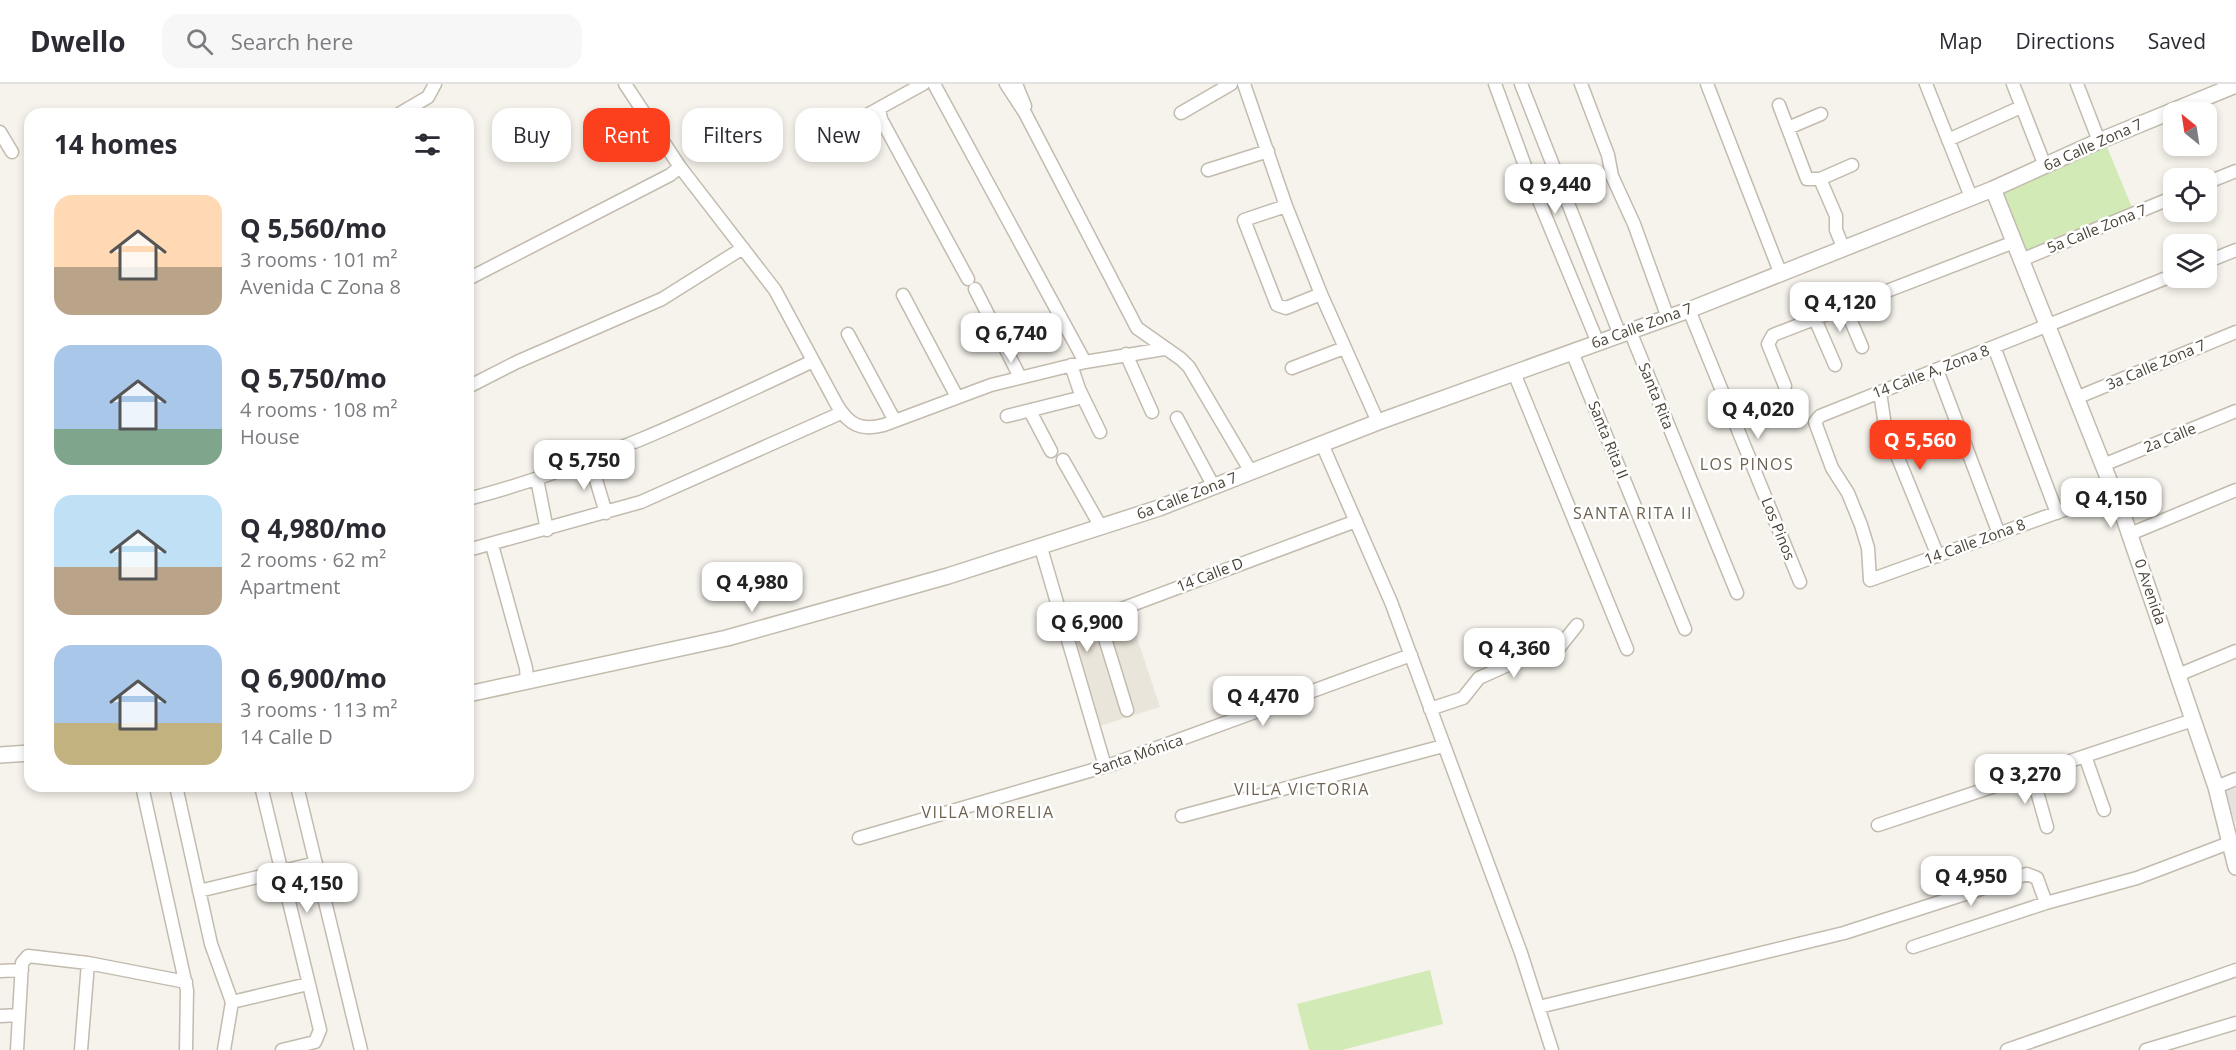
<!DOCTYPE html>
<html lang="en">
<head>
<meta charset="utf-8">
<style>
	body { margin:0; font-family:"Open Sans",sans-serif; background:#f7f7f7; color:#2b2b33; height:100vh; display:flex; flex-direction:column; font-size:22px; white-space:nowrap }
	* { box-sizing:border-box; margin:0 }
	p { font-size:20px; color:#7c7c81 }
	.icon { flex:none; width:33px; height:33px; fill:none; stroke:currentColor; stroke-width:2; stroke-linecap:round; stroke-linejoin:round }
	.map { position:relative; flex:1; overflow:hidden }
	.panel { position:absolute; left:24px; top:24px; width:450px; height:684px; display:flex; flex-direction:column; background:#fff; border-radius:18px; box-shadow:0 3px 9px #0003 }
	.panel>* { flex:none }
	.top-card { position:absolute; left:492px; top:24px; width:570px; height:54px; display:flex; gap:12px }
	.needle { width:39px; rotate:330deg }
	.fabs { position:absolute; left:2163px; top:18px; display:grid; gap:12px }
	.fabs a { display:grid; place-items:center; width:54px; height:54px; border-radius:12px; background:#fff; box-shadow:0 3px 9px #0003; font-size:30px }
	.price { position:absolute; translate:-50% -51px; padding:0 14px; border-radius:12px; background:#fff; color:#222; font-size:20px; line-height:39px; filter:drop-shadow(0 2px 3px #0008) }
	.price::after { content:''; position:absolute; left:50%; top:36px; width:18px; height:14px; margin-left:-9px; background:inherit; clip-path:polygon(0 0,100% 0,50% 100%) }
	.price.current { background:#fc3f1d; color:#fff }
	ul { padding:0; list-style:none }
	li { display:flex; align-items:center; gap:18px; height:150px; padding:0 30px }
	li span { display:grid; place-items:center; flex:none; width:168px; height:120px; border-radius:18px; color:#555 }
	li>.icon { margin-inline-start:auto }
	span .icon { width:72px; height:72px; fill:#fffc; stroke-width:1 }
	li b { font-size:26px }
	h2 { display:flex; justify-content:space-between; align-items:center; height:72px; padding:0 30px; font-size:26px }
	.tag { padding:0 21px; border-radius:18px; background:#fff; box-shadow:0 3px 9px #0003; font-size:21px; line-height:54px }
	.tag.current { background:#fc3f1d; color:#fff }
	header { display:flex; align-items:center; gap:36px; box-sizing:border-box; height:84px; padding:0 30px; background:#fff; border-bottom:2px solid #e1e1e2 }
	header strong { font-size:28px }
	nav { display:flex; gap:33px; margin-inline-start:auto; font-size:21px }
	.search { width:420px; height:54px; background:#f7f7f7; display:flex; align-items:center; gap:15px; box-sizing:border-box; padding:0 21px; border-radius:18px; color:#7c7c81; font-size:22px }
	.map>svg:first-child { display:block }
	.residential { fill:#eae5da }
	.green { fill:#d2eab5 }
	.parking { fill:#e5e3e0 }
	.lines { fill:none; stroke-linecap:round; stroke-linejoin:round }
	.minor-casing { stroke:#c2bbae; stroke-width:15 }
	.tertiary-casing { stroke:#c2bbae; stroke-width:18 }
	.minor { stroke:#fff; stroke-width:12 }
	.tertiary { stroke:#fff; stroke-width:15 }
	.labels { text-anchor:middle; stroke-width:5; stroke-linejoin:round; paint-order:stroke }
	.street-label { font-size:15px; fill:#4b4439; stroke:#fff }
	.neighbourhood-label { font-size:16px; letter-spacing:1.5px; fill:#6e6250; stroke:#fff }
</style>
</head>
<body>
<header>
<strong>Dwello</strong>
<div class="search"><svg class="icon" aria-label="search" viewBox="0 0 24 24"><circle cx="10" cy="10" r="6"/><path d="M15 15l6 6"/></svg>Search here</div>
<nav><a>Map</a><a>Directions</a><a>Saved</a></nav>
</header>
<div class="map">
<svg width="2236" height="966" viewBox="0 0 2236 966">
	<rect width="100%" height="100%" fill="#f6f3ec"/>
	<path class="residential" d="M1129,530L1160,623L1100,642L1070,550Z"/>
	<path class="green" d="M2107,63L2133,126L2025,171L1999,109Z
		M1430,886L1443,940L1342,966H1309L1297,920Z"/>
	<path class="parking" d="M2236,698V738H2235L2222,704Z"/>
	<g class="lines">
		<defs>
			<path id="minor" d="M625,0L680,83L775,206L837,321C849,341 861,347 884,341L991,301L1085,278L1164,265
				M934,0L1085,278
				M1006,0L1025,29L1137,244L1181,275L1189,283L1251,388
				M1016,0L1025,22
				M1244,0L1286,122L1321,210L1378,338
				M1495,0L1528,90L1598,259
				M1521,0L1620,251
				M1581,0L1608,71L1612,92L1634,140L1668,234
				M1707,0L1780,188
				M1926,0L1971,113
				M2013,0L2045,82
				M2077,0L2099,57
				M1779,21L1807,95H1820L1852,81
				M879,25L881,35L968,195
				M1181,29L1231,0
				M399,30L428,13L435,0
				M867,31L923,0
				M1788,44L1821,30
				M0,48L12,68
				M1948,56L2021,23
				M1208,86L1268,67
				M1820,95L1836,132V146L1843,163
				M2206,99L2236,87
				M1286,122L1244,136L1277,221L1286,224L1321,210
				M2021,176L2174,113
				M2206,178L2236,166
				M468,195L670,91L680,83
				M975,205L1020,293
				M903,211L957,313
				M1845,223L1862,263
				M1689,226L1800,498
				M1815,235L1835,281
				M1630,247L1737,509
				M848,250L895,337
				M1994,263L2057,429
				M1572,268L1685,545
				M1126,270L1152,328
				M1071,281L1079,305L1100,348
				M1292,284L1344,264
				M1937,286L1999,450
				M1514,289L1627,565
				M1785,302L1768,260L1773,251L2014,158
				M468,303L517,278L662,215L743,164
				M1880,308L1885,342L1938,472
				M2076,314L2236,248
				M1030,327L1051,367
				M1007,332L1083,313
				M1177,334L1214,403
				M1322,360L1391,518L1521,869L1552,966
				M590,376L606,429
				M1063,376L1101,443
				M2103,381L2236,327
				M537,395L547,446
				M2114,408L1870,496L1868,464L1861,441L1848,409L1832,384L1815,338L1820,332L2174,191
				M468,415C588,384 701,330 813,277
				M2130,450L2236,406
				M492,461L526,584L527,597
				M1041,464L1105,682
				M468,466L641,418L841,329
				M1099,535L1127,626
				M1065,546L1356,437
				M2178,591L2236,567
				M1430,625L1463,614L1479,594L1528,572L1554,570L1577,541
				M2085,672L2104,726
				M2032,690L2047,743
				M142,702L187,906L186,966
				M176,702L211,860L232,918L224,966
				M261,702L320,946L315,958L282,966
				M297,702L361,966
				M2216,703L2236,695
				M1182,732L1443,662
				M1878,741L2193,636
				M859,754L1110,681L1411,571
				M199,807L316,779
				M1913,863L2046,819L2137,794L2229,759
				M0,887L22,886
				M232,918L308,900
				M1539,923L1844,849L2027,790L2037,794L2046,819
				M0,932L19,931
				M17,966L22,879L28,872L88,879L186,898
				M81,966L88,879
				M2007,966L2236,886
				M2146,966L2236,939"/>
			<path id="tertiary" d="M1993,105L2123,431L2216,703L2236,783
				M468,610L727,554L948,492L1159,424L1378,338L1689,226L1993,105L2099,57L2236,1
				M0,671L30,669"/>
		</defs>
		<use href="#minor" class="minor-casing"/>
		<use href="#tertiary" class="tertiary-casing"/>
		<use href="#minor" class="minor"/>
		<use href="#tertiary" class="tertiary"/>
	</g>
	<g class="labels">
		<g class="street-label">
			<text transform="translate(2093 61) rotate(-24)" y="5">6a Calle Zona 7</text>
			<text transform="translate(2097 145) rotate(-22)" y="5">5a Calle Zona 7</text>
			<text transform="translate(1642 242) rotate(-20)" y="5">6a Calle Zona 7</text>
			<text transform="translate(2156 281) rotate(-23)" y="5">3a Calle Zona 7</text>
			<text transform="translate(1931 288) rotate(-21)" y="5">14 Calle A, Zona 8</text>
			<text transform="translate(1656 312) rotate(68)" y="5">Santa Rita</text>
			<text transform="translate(2170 354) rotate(-22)" y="5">2a Calle</text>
			<text transform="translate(1608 356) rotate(68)" y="5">Santa Rita II</text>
			<text transform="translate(1187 412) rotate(-21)" y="5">6a Calle Zona 7</text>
			<text transform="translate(1778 445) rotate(68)" y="5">Los Pinos</text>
			<text transform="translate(1975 458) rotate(-20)" y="5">14 Calle Zona 8</text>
			<text transform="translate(1210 491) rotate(-21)" y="5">14 Calle D</text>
			<text transform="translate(2150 508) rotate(71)" y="5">0 Avenida</text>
			<text transform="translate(1138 671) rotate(-19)" y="5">Santa Mónica</text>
		</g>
		<g class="neighbourhood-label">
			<text x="1747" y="386">LOS PINOS</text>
			<text x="1633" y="435">SANTA RITA II</text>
			<text x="1302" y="711">VILLA VICTORIA</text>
			<text x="988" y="734">VILLA MORELIA</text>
		</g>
	</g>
</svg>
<div class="fabs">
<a><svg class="needle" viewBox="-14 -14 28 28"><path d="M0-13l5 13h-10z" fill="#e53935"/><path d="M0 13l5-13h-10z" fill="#7c7c81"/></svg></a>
<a><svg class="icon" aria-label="locate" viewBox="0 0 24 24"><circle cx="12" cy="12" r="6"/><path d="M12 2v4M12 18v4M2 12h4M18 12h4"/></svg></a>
<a><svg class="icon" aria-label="layers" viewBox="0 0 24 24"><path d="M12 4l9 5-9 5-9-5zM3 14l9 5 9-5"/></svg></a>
</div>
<b class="price" style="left:1555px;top:131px">Q 9,440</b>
<b class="price" style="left:1840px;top:249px">Q 4,120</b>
<b class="price" style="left:1011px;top:280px">Q 6,740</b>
<b class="price" style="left:1758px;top:356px">Q 4,020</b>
<b class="price current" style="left:1920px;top:387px">Q 5,560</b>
<b class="price" style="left:584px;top:407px">Q 5,750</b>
<b class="price" style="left:2111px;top:445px">Q 4,150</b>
<b class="price" style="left:752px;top:529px">Q 4,980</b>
<b class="price" style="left:1087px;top:569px">Q 6,900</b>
<b class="price" style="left:1514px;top:595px">Q 4,360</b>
<b class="price" style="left:1263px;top:643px">Q 4,470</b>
<b class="price" style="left:2025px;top:721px">Q 3,270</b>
<b class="price" style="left:1971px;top:823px">Q 4,950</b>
<b class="price" style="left:307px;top:830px">Q 4,150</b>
<div class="top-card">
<a class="tag">Buy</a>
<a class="tag current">Rent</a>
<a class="tag">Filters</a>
<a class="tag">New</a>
</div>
<section class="panel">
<h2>14 homes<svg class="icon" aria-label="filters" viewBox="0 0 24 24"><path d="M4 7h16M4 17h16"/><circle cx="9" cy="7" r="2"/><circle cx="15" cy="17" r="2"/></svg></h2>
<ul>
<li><span style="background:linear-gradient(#ffd9b3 60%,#b9a48a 0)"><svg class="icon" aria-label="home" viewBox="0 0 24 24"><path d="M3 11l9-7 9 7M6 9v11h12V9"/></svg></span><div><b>Q 5,560/mo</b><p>3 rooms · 101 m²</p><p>Avenida C Zona 8</p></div></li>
<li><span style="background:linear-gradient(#a9c7e8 70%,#7fa58c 0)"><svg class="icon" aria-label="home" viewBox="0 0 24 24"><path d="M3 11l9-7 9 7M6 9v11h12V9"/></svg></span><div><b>Q 5,750/mo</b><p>4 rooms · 108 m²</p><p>House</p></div></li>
<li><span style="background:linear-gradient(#bfe0f5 60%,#b9a48a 0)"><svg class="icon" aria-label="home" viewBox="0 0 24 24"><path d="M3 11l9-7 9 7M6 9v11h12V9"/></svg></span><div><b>Q 4,980/mo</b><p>2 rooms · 62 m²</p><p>Apartment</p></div></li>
<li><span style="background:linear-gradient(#a9c7e8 65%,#c2b280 0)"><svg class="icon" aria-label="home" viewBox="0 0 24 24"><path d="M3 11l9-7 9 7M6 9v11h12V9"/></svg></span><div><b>Q 6,900/mo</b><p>3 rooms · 113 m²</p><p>14 Calle D</p></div></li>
</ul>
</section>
</div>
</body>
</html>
